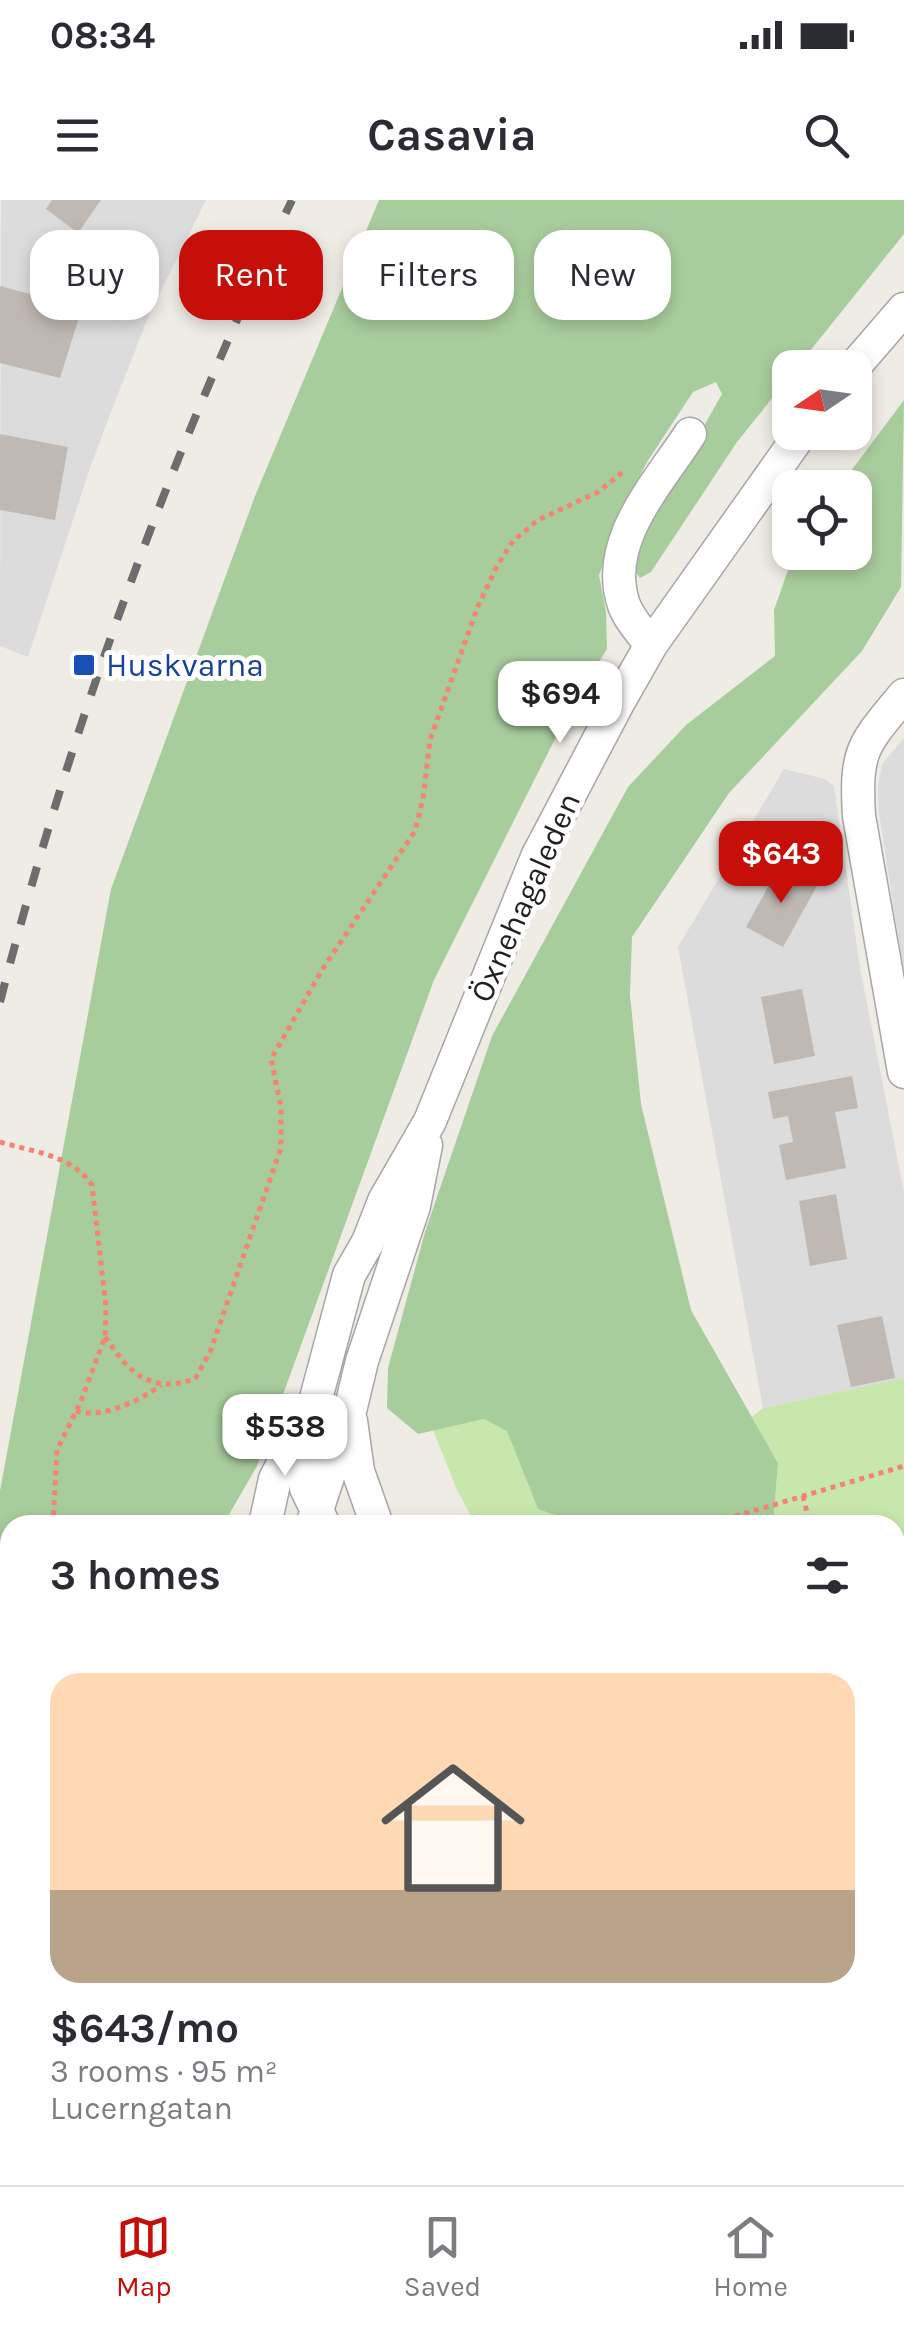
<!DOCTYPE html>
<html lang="en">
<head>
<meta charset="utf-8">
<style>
	body { margin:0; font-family:Karla,sans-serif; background:#f7f7f7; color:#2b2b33; height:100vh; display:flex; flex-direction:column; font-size:38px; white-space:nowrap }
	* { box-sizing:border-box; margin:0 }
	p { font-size:32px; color:#7c7c81 }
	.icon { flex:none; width:55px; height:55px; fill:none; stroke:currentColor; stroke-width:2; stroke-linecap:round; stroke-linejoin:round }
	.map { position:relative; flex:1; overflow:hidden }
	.panel { position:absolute; left:0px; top:1315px; width:905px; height:670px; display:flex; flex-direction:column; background:#fff; border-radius:30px 30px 0 0; box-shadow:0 5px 15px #0003 }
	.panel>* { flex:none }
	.hud { position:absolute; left:30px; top:30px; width:845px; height:90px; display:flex; gap:20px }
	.needle { width:65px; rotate:257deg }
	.buttons { position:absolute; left:772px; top:150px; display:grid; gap:20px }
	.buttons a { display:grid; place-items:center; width:100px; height:100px; border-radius:20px; background:#fff; box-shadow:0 5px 15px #0003; font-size:50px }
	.price { position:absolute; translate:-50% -85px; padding:0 22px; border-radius:20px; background:#fff; color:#222; font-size:32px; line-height:65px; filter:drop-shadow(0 2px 5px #0008) }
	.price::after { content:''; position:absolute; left:50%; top:60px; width:30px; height:22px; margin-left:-15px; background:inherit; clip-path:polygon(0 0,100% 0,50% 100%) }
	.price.selected { background:#c50f08; color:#fff }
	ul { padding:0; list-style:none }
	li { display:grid; align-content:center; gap:20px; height:530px; padding:0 50px }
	li span { display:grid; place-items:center; height:310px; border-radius:30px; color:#555 }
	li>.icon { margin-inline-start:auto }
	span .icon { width:180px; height:180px; fill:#fffc; stroke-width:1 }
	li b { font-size:42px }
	h2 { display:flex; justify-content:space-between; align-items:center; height:120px; padding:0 50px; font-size:42px }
	.chip { padding:0 35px; border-radius:30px; background:#fff; box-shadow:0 5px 15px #0003; font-size:35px; line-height:90px }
	.chip.selected { background:#c50f08; color:#fff }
	.status { display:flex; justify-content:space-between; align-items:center; height:70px; padding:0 50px; background:#fff; direction:ltr }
	.status svg { height:28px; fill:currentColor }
	header { display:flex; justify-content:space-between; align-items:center; height:130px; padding:0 50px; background:#fff; font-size:45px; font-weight:700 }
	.dock { display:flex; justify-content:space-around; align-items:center; height:140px; border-top:2px solid #e1e1e2; background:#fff; font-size:28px; color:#7c7c81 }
	.dock a { display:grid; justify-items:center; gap:5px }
	.dock .selected { color:#c50f08 }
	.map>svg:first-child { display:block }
	.residential { fill:#dddcdc }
	.industrial { fill:#e8d7e4 }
	.grass { fill:#c8e7ad }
	.forest { fill:#a8cd9c }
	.building { fill:#c0b8b2 }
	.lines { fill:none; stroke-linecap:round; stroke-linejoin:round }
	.minor-casing { stroke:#a6a6a6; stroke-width:35 }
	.path { stroke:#f48471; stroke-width:5; stroke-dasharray:5 5; stroke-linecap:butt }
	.minor { stroke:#fff; stroke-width:32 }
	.rail { stroke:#6d6d6d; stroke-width:8; stroke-dasharray:20 20; stroke-linecap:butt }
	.transit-dot { fill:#1a4fb4; stroke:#fff; stroke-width:4 }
	.labels { text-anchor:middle; stroke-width:10; stroke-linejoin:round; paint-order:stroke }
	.transit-label { font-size:32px; fill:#164399; stroke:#fff; text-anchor:start }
	.street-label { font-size:32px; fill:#1f1f1f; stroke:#fff }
</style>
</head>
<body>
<div class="status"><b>08:34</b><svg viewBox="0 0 49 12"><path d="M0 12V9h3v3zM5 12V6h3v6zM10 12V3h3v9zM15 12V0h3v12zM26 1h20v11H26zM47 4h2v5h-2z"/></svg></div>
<header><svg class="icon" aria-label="menu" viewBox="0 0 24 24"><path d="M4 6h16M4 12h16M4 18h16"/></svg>Casavia<svg class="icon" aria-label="search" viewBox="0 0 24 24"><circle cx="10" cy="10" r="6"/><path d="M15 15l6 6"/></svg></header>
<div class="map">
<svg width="904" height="1985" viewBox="0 0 904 1985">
	<rect width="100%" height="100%" fill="#efece5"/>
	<path class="residential" d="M1,0H206L149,115L111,212L90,268L28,457L0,446Z
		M904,538V775L879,613L878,584L883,563Z
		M784,569L825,579L834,586L860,768L904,992V1178L763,1208L678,747Z
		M895,1651L904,1677V1985H899L895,1975Z"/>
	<path class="industrial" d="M10,1785V1975H569L572,1985H0V1791Z"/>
	<path class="grass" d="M904,1178V1353L895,1356V1325H773L778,1263L752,1217L763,1208Z
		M484,1219L508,1231L538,1309L582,1325H476L457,1290L433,1230Z
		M631,1975H895L899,1985H634Z"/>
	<path class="forest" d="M379,0H904V34L797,167L790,168V176L737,242L651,372L640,378L635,371L634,350L722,194L716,182L693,192L647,262L632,292L599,375L606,412L607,449L574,501L434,780L257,1266L223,1325H10V1587L0,1592V1291L111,689L255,296Z
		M904,200L901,387L862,451L729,593L632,737L630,795L641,904L691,1110L778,1263L773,1325H658L655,1322L582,1325L538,1309L507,1231L484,1219L418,1234L387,1208L388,1168L425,1032L492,836L628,587L686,525L775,456L774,410L794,353L855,352V288L839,287Z"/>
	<path class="building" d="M52,0H101L78,33L46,9Z
		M0,86L82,108L60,178L0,163Z
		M0,234L68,247L55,320L0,310Z
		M780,665L817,686L783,747L746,727Z
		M802,789L815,856L774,864L761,797Z
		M852,876L858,908L835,912L846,968L786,980L779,945L793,942L788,916L773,919L768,892Z
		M836,994L847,1059L810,1066L799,1001Z
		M882,1116L895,1178L851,1187L837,1125Z
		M904,1379V1515H903L895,1488V1381Z
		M895,1734L904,1759V1871L900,1873L895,1859Z
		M62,1975H367L369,1985H64Z"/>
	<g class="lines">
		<defs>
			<path id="minor" d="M853,168L904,109
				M651,445C642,433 629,419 624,405C602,342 658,284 690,234
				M904,495C863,545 855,549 859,616L904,872
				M351,1221L358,1271L377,1325
				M314,1319L350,1211L362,1161L414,1006L426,945
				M266,1320L275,1279L302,1227
				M324,1325L306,1288L305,1259L315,1202L349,1075L368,1042L384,1001L430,921L537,657L618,503L651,445L802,232
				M895,1601L904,1625
				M0,1660L10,1653
				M25,1975L27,1985
				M461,1975L464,1985
				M605,1975L607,1985"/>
		</defs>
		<use href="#minor" class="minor-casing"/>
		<path class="path" d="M0,942C33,952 72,955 92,985L106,1107L105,1137L81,1201L57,1250L53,1325
			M105,1137C130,1173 149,1194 195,1179L210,1152L281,948V907L271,859L322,770L415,631L423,599L430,540L478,406L497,366L513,341L538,320L598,292L624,271
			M76,1211C102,1219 140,1201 161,1185
			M803,1296L810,1325
			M706,1325L904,1266
			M0,1751L10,1746
			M895,1896L904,1892
			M680,1985L719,1975"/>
		<use href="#minor" class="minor"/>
		<path class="rail" d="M0,802C71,525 169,258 292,0"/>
	</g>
	<rect class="transit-dot" x="72" y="453" width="24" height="24" rx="5"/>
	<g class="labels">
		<g class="transit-label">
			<text x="106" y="476">Huskvarna</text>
		</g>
		<g class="street-label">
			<text transform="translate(525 697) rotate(-66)" y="11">Öxnehagaleden</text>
		</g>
	</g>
</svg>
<div class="buttons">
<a><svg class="needle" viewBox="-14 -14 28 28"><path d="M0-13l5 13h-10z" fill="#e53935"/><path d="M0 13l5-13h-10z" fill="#7c7c81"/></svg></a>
<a><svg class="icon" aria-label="locate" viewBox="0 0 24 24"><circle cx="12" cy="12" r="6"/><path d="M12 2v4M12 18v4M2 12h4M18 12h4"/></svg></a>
</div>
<b class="price" style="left:560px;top:546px">$694</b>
<b class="price selected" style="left:781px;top:706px">$643</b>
<b class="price" style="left:285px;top:1279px">$538</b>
<div class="hud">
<a class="chip">Buy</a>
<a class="chip selected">Rent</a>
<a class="chip">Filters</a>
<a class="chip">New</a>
</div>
<section class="panel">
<h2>3 homes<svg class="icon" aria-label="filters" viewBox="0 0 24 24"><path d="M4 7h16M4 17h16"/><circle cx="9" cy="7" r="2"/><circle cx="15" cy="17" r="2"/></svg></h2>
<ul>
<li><span style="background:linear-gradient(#ffd9b3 70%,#b9a48a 0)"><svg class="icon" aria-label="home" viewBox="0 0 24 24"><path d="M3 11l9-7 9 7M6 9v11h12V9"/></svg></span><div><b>$643/mo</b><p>3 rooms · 95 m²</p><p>Lucerngatan</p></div></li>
</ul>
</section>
</div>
<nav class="dock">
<a class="selected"><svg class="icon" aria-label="map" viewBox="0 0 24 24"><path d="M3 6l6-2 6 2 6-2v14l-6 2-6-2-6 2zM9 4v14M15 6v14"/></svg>Map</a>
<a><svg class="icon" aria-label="saved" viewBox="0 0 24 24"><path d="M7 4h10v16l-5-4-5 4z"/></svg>Saved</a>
<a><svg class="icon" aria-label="home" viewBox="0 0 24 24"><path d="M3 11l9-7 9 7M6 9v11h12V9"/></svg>Home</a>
</nav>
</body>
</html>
